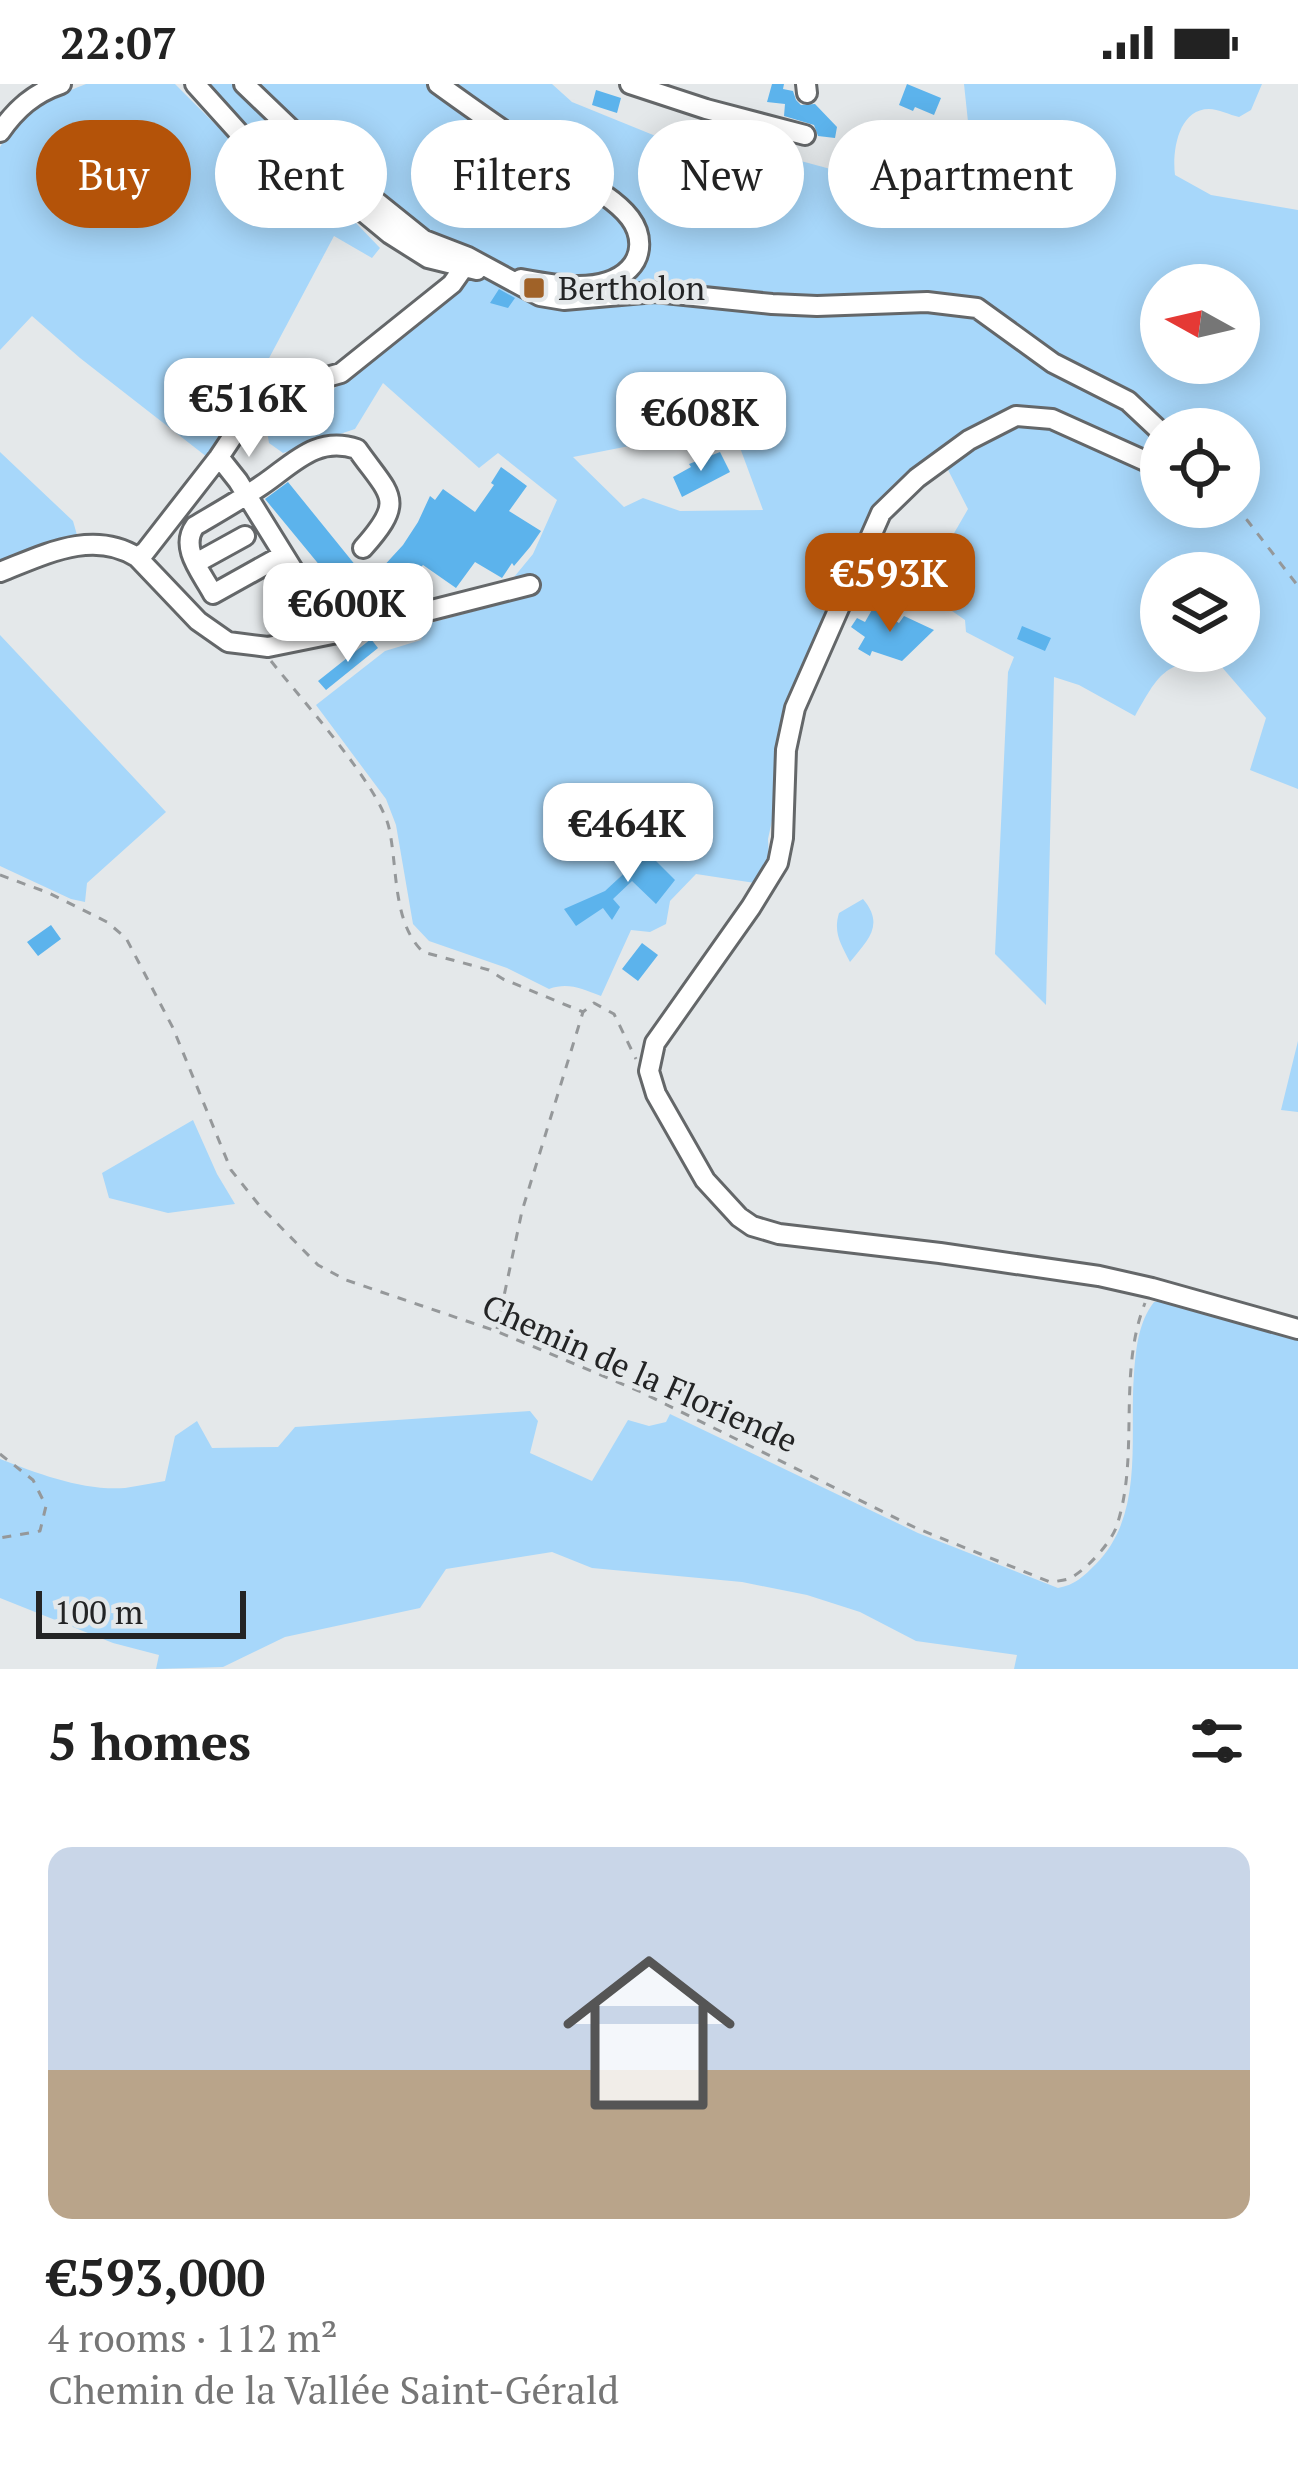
<!DOCTYPE html>
<html lang="en">
<head>
<meta charset="utf-8">
<style>
	body { margin:0; font-family:"PT Serif",serif; background:#f2f2f2; color:#222; height:100vh; display:flex; flex-direction:column; font-size:45px; white-space:nowrap }
	* { box-sizing:border-box; margin:0 }
	p { font-size:39px; color:#767676 }
	.icon { flex:none; width:66px; height:66px; fill:none; stroke:currentColor; stroke-width:2; stroke-linecap:round; stroke-linejoin:round }
	.map { position:relative; height:1585px; overflow:hidden }
	.details { display:flex; flex-direction:column; background:#fff; flex:1 }
	.details>* { flex:none }
	.banner { position:absolute; left:36px; top:36px; width:1227px; height:108px; display:flex; gap:24px }
	.needle { width:78px; rotate:278deg }
	.tools { position:absolute; left:1140px; top:180px; display:grid; gap:24px }
	.tools a { display:grid; place-items:center; width:120px; height:120px; border-radius:50%; background:#fff; box-shadow:0 6px 30px #0003; font-size:60px }
	.scale { position:absolute; left:36px; bottom:30px; width:210px; box-sizing:border-box; padding-left:12px; border:6px solid #232425; border-top:0; font-size:33px; line-height:42px; white-space:nowrap; color:#232425; -webkit-text-stroke:9px #e4e8ea; paint-order:stroke }
	.price { position:absolute; translate:-50% -102px; padding:0 27px; border-radius:24px; background:#fff; color:#222; font-size:39px; line-height:78px; filter:drop-shadow(0 3px 6px #0008) }
	.price::after { content:''; position:absolute; left:50%; top:72px; width:36px; height:27px; margin-left:-18px; background:inherit; clip-path:polygon(0 0,100% 0,50% 100%) }
	.price.active { background:#b45309; color:#fff }
	ul { padding:0; list-style:none }
	li { display:grid; align-content:center; gap:24px; height:636px; padding:0 48px }
	li+li { border-top:3px solid #e0e0e0 }
	li span { display:grid; place-items:center; height:372px; border-radius:24px; color:#555 }
	li>.icon { margin-inline-start:auto }
	span .icon { width:216px; height:216px; fill:#fffc; stroke-width:1 }
	li b { font-size:51px }
	h2 { display:flex; justify-content:space-between; align-items:center; height:144px; padding:0 48px; font-size:51px }
	.chip { padding:0 42px; border-radius:54px; background:#fff; box-shadow:0 6px 30px #0003; font-size:42px; line-height:108px }
	.chip.active { background:#b45309; color:#fff }
	.status { display:flex; justify-content:space-between; align-items:center; height:84px; padding:0 60px; background:#fff; direction:ltr }
	.status svg { height:33px; fill:currentColor }
	.map>svg:first-child { display:block }
	.green { fill:#a7d7fa; fill-rule:evenodd }
	.building { fill:#5cb3ec }
	.lines { fill:none; stroke-linecap:round; stroke-linejoin:round }
	.minor-casing { stroke:#646769; stroke-width:24 }
	.path { stroke:#95989a; stroke-width:3; stroke-dasharray:9 9; stroke-linecap:butt }
	.minor { stroke:#fff; stroke-width:18 }
	.poi-dot { fill:#a06228; stroke:#e4e8ea; stroke-width:4.5 }
	.labels { text-anchor:middle; stroke-width:9; stroke-linejoin:round; paint-order:stroke }
	.poi-label { font-size:33px; fill:#232425; stroke:#e4e8ea; text-anchor:start }
	.street-label { font-size:33px; fill:#232425; stroke:#e4e8ea }
</style>
</head>
<body>
<div class="status"><b>22:07</b><svg viewBox="0 0 49 12"><path d="M0 12V9h3v3zM5 12V6h3v6zM10 12V3h3v9zM15 12V0h3v12zM26 1h20v11H26zM47 4h2v5h-2z"/></svg></div>
<div class="map">
<svg width="1298" height="1585" viewBox="0 0 1298 1585">
	<rect width="100%" height="100%" fill="#e4e8ea"/>
	<path class="green" d="M86,0H175L236,61L257,77L286,92L355,138L380,164L372,174L334,152L259,293L263,305L249,314L207,373L80,274L32,232L0,266V63C29,19 39,19 86,0Z
		M206,0H552L572,18L668,57L731,58L886,100L969,117L971,66L964,0H1262L1251,26L1239,33C1230,31 1218,25 1209,25C1178,25 1172,68 1175,91L1211,111L1298,126V705L1250,686L1266,634L1214,574C1163,579 1159,590 1135,632L1079,601L1054,593L1046,921L995,870L1008,588L1014,573L966,548L965,536L909,497L942,470L968,425L945,380L997,349L1013,345L1012,332L983,342L930,371L894,400L872,428L847,480L789,616L777,667L775,723L768,755L769,774L755,799L696,790L670,817L666,840L650,848L631,846L601,912C581,905 569,898 549,905L507,884L429,857L413,840L396,741L386,715L316,621L385,567L421,556L426,540L509,518L510,498L533,470L557,416L498,369L479,384L383,299L355,345L283,369L269,359L266,341L321,317L348,292L404,253L469,196L475,172L426,158L321,87L277,68L249,44ZM1161,201H1239V279H1161ZM732,342L763,426L680,427L643,414L624,423L573,373ZM1161,345H1239V423H1161ZM1161,489H1239V567H1161Z
		M0,368L73,437L77,451L0,481Z
		M0,551L166,728L87,799L85,818L71,815L0,782Z
		M863,815C885,841 868,856 850,878C841,860 833,849 839,829Z
		M1298,957V1028L1281,1026Z
		M193,1036L217,1090L235,1120L168,1129L109,1114L102,1089Z
		M1172,1217L1298,1250V1585H1014L1017,1571L916,1557L860,1528L807,1511L742,1498L592,1484L552,1468L446,1485L420,1524L285,1553L223,1583L156,1585L159,1571L113,1559L0,1514V1375C39,1390 83,1407 125,1404C139,1402 152,1399 165,1397L175,1352L197,1337L212,1364L278,1363L295,1343L530,1327L538,1337L530,1369L592,1397L628,1336L649,1342L666,1338L670,1330L918,1449L1058,1504C1075,1501 1084,1492 1096,1480C1145,1430 1129,1354 1134,1290C1136,1265 1138,1239 1154,1218Z"/>
	<path class="building" d="M772,0H784L783,5L793,7L796,16L801,21L815,20L837,43L835,54L818,52L814,41L784,32L785,20L767,18Z
		M907,0L941,14L934,31L915,23L913,27L899,21Z
		M596,6L621,14L617,29L592,21Z
		M499,205L515,214L508,224L490,219Z
		M720,368L730,388L682,413L673,393L691,383L689,380Z
		M501,383L527,402L509,427L541,447L530,463L514,482L512,479L502,494L475,478L456,504L423,481L410,494L417,503L394,522L388,523L381,515L351,510L342,517L320,490L318,485L321,483L265,415L288,398L369,498L403,461L418,438L430,412L435,416L443,405L475,428L494,401L491,399Z
		M873,524L899,539L904,532L934,546L902,577L872,567L870,572L858,565L865,553L851,543L857,534L865,538Z
		M1022,542L1051,554L1045,567L1017,555Z
		M371,555L378,564L326,606L318,597Z
		M653,751L664,765L653,774L675,796L656,820L632,797L613,815L620,823L612,836L603,824L576,842L564,825L605,807L645,770L640,764Z
		M51,841L61,855L38,872L27,858Z
		M642,859L658,871L638,897L622,885Z"/>
	<g class="lines">
		<defs>
			<path id="minor" d="M195,0L241,51L265,70L343,111L390,150L428,174L477,186
				M244,0L317,70L424,156L468,173L540,212L564,216L655,208L772,220L817,222L927,218L977,224L1053,279L1128,317L1161,348
				M438,0C474,26 509,51 546,75C570,91 613,111 630,134C642,150 643,171 629,185C604,211 553,201 521,195
				M630,0L706,25L805,51
				M806,0L807,9
				M0,48C16,25 34,9 61,0
				M219,373L238,397L333,550
				M1161,384L1052,335L1016,332L969,356L917,394L881,429L795,624L786,666L783,754L778,779L751,823L655,959L649,987L656,1010L705,1096L739,1133L752,1142L779,1150L940,1169L1099,1192L1152,1204L1298,1245
				M283,471L213,510C202,489 179,464 195,442C217,429 240,416 262,401C292,381 316,351 357,365C390,412 407,415 363,464
				M137,473L198,537L228,558L268,563L357,545L530,501
				M196,479L245,452
				M0,488C44,471 92,445 137,473L145,468L219,373L253,322L273,308L341,289L452,200L464,183"/>
		</defs>
		<use href="#minor" class="minor-casing"/>
		<path class="path" d="M1233,423L1247,436L1298,502
			M271,577C301,615 379,701 389,744C398,784 392,838 423,868L489,886L503,895L583,928
			M0,791L49,809L107,838L126,854L173,944L231,1086L259,1121L318,1181L346,1196L496,1247L639,1307L916,1444L1050,1498C1052,1498 1066,1496 1068,1495C1085,1488 1112,1458 1117,1441C1140,1371 1117,1290 1145,1219
			M497,1245L522,1127L583,928L594,919L614,930L636,975
			M0,1370L33,1396L46,1422L40,1447L0,1454"/>
		<use href="#minor" class="minor"/>
	</g>
	<rect class="poi-dot" x="522" y="192" width="24" height="24" rx="6"/>
	<g class="labels">
		<g class="poi-label">
			<text x="558" y="216">Bertholon</text>
		</g>
		<g class="street-label">
			<text transform="translate(640 1289) rotate(24)" y="12">Chemin de la Floriende</text>
		</g>
	</g>
</svg>
<div class="tools">
<a><svg class="needle" viewBox="-14 -14 28 28"><path d="M0-13l5 13h-10z" fill="#e53935"/><path d="M0 13l5-13h-10z" fill="#767676"/></svg></a>
<a><svg class="icon" aria-label="locate" viewBox="0 0 24 24"><circle cx="12" cy="12" r="6"/><path d="M12 2v4M12 18v4M2 12h4M18 12h4"/></svg></a>
<a><svg class="icon" aria-label="layers" viewBox="0 0 24 24"><path d="M12 4l9 5-9 5-9-5zM3 14l9 5 9-5"/></svg></a>
</div>
<div class="scale">100 m</div>
<b class="price" style="left:249px;top:376px">€516K</b>
<b class="price" style="left:701px;top:390px">€608K</b>
<b class="price active" style="left:890px;top:551px">€593K</b>
<b class="price" style="left:348px;top:581px">€600K</b>
<b class="price" style="left:628px;top:801px">€464K</b>
<div class="banner">
<a class="chip active">Buy</a>
<a class="chip">Rent</a>
<a class="chip">Filters</a>
<a class="chip">New</a>
<a class="chip">Apartment</a>
</div>
</div>
<section class="details">
<h2>5 homes<svg class="icon" aria-label="filters" viewBox="0 0 24 24"><path d="M4 7h16M4 17h16"/><circle cx="9" cy="7" r="2"/><circle cx="15" cy="17" r="2"/></svg></h2>
<ul>
<li><span style="background:linear-gradient(#c9d6e8 60%,#b9a48a 0)"><svg class="icon" aria-label="home" viewBox="0 0 24 24"><path d="M3 11l9-7 9 7M6 9v11h12V9"/></svg></span><div><b>€593,000</b><p>4 rooms · 112 m²</p><p>Chemin de la Vallée Saint-Gérald</p></div></li>
</ul>
</section>
</body>
</html>
